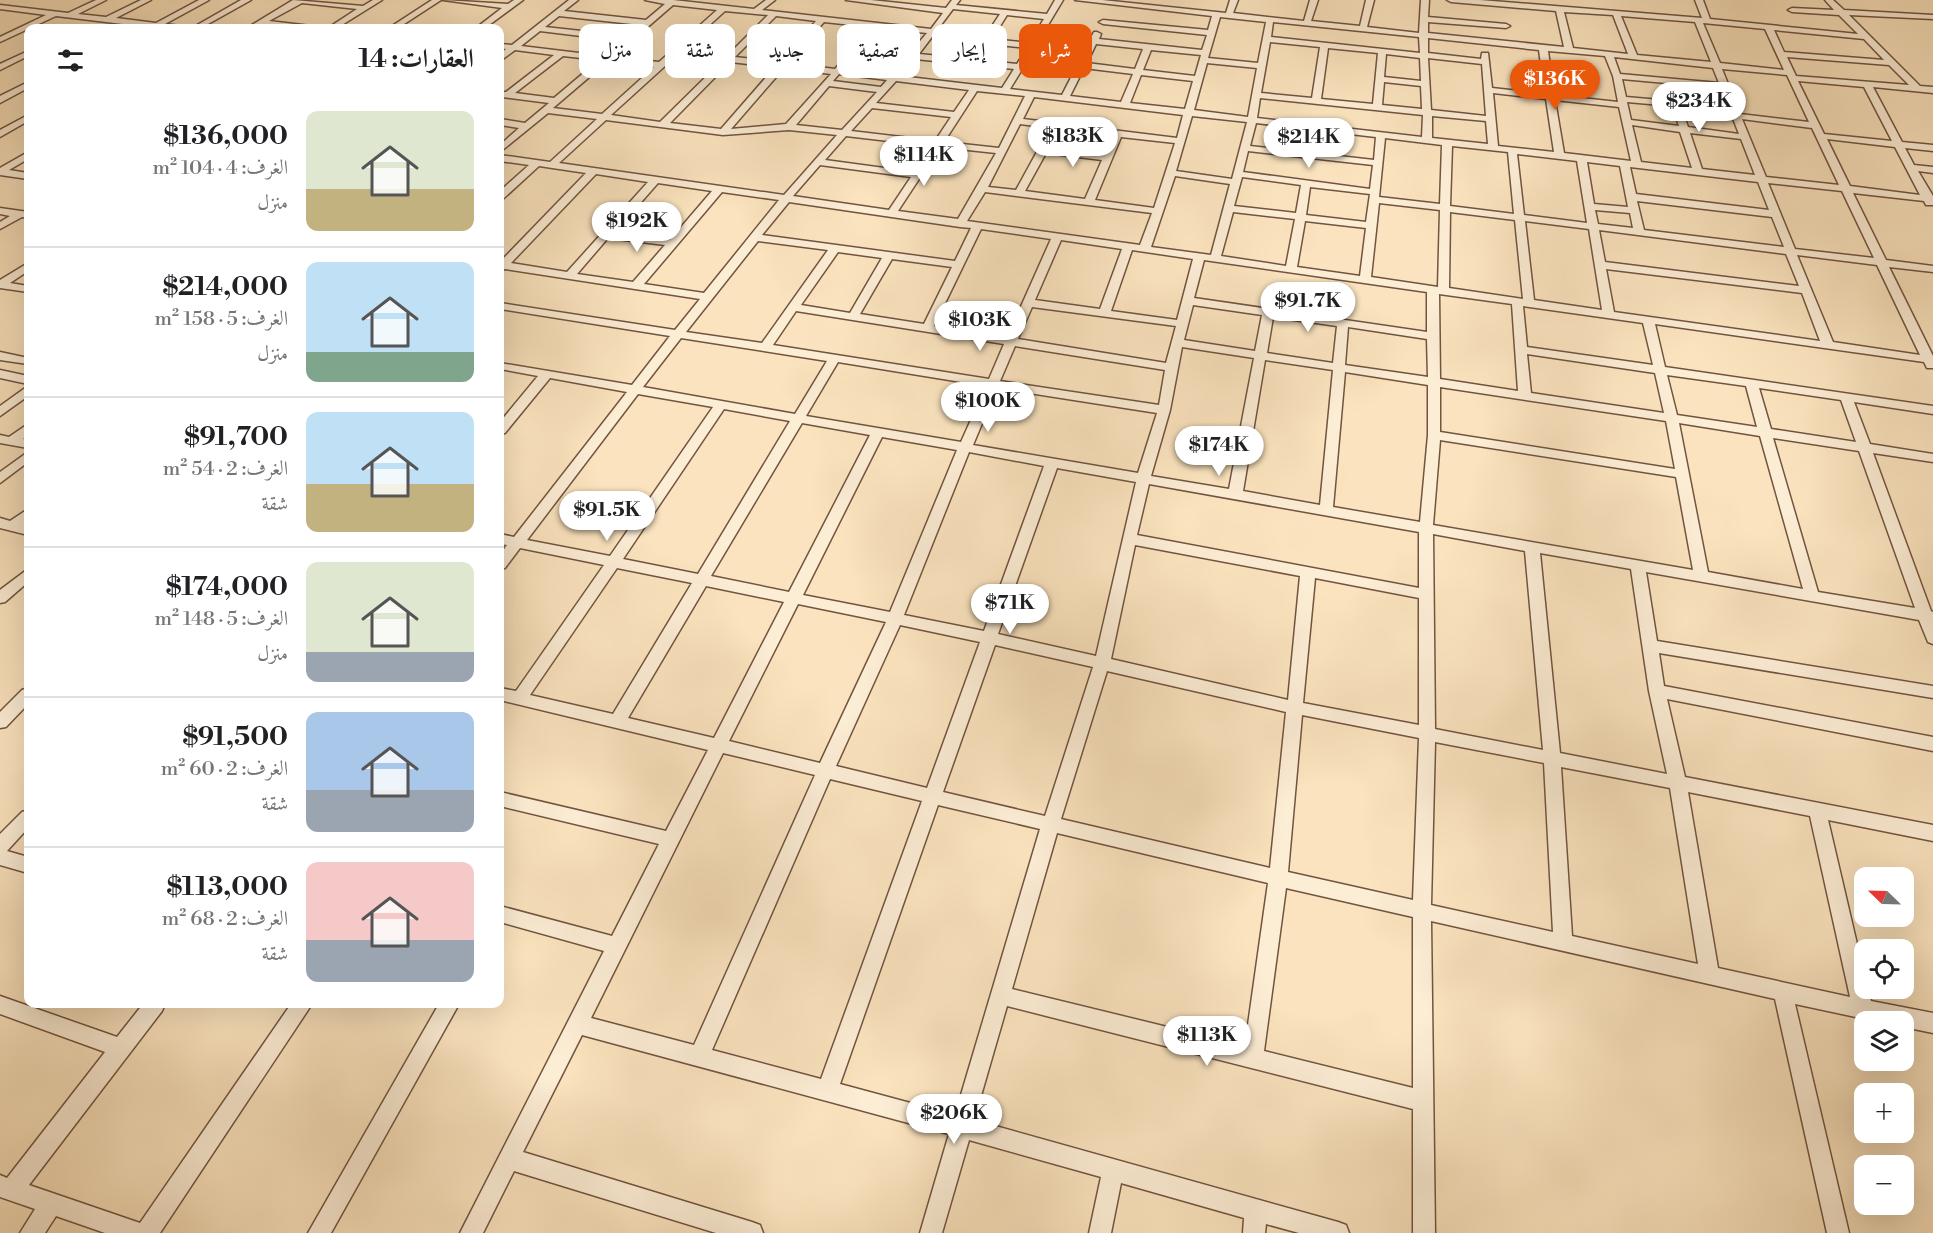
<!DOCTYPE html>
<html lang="ar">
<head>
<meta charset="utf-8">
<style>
	body { margin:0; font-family:"Libre Bodoni",Amiri,serif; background:#f2f2f2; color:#202124; direction:rtl; height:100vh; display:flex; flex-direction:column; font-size:22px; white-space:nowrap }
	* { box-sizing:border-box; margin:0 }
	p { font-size:20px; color:#757577 }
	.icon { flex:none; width:33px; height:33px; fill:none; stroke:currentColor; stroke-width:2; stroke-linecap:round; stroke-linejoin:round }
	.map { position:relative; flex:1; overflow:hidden; direction:ltr }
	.sheet { position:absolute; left:24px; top:24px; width:480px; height:984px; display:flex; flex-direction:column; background:#fff; border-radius:12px; box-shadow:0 6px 24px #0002; direction:rtl }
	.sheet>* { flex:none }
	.guide { position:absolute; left:522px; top:24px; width:570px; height:54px; direction:rtl; display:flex; gap:12px }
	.needle { width:39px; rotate:293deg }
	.buttons { position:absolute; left:1854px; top:867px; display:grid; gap:12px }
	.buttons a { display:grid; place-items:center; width:60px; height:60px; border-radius:12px; background:#fff; box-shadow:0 6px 24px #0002; font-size:30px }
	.price { position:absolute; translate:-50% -51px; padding:0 14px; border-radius:21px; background:#fff; color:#222; font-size:20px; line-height:39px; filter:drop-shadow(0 2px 3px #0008) }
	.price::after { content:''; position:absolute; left:50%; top:36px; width:18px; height:14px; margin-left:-9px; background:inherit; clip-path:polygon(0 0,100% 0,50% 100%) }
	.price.on { background:#ea580c; color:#fff }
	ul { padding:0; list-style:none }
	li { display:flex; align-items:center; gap:18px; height:150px; padding:0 30px }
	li+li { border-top:2px solid #e0e0e0 }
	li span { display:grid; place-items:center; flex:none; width:168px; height:120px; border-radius:12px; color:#555 }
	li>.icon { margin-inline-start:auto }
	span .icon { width:72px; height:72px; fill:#fffc; stroke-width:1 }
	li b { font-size:26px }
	h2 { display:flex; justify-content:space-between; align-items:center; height:72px; padding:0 30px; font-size:26px }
	.pill { padding:0 21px; border-radius:12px; background:#fff; box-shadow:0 6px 24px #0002; font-size:21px; line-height:54px }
	.pill.on { background:#ea580c; color:#fff }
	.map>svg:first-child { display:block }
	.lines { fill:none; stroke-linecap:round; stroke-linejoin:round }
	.minor-casing { stroke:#72543f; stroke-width:3 }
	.minor { fill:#fcedd5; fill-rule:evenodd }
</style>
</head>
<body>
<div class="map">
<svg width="1933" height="1233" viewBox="0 0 1933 1233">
	<rect width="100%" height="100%" fill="#fae3be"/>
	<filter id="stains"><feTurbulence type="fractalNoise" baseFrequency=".00333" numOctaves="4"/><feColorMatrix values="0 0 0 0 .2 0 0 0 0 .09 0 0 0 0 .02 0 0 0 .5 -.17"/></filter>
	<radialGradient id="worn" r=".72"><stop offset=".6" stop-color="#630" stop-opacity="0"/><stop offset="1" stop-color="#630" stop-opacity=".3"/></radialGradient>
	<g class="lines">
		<defs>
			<path id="minor" d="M96,0H106L78,14L106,17L141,0H151L116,18L156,23L199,0H209L165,24L180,26L181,28H156L56,16L0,42V37L46,15L0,9V5L68,13Z
				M241,0H251L201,28H192Z
				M293,0L363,6L373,0H382L337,28H328L357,9L302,3L269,21L311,26L315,28L262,25L256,28H247Z
				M432,0H441L398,28H389Z
				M443,0L508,4L514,0H523L485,28H476L502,8Z
				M569,0H578L564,11L646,20L665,4L645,0H673L754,9L766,0H775L762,10L931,29L943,13L846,0H871L946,8L952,0H960L956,5L1047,14L1055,0H1063L1039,40L1087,45L1094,32H1097L1101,34L1099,39L1202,50L1207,35L1103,24L1099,22L1103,20L1208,30L1212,16L1075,0H1102L1226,13L1230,0H1238L1233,13L1304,21L1310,0H1318L1311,21L1360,26L1366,0H1374L1367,27L1419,33L1421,0H1429L1428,17L1506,24L1510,26L1506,28L1428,22V33L1564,47L1556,11L1451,2L1447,0H1480L1702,18L1695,0H1703L1710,19L1858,34L1839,15L1792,12L1788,10L1792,8L1834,10L1825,0H1833L1844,10L1933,15V19L1849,15L1920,86L1933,87V93L1873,87L1902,142L1933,145V151L1905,148L1914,165L1933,167V173L1918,171L1933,196V205H1926L1924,201L1853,193L1886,260L1933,266V272L1889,267L1933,356V368H1927L1924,362L1655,324L1665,367L1933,406V414L1854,402L1870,444L1933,454V462L1873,453L1931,611L1933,612V644L1928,642L1919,620L1646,572L1657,641L1933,686V698L1659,653L1664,686L1933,737V751L1667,699L1685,777L1933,825V841L1828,820L1864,974V988H1868L1871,1001L1933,1013V1033L1904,1027V1022H1879L1795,1004L1849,1233H1827L1775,999L1431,921L1435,1233H1413V1109L1007,1006L974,1120L1338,1222L1346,1225L1349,1233H1299L1266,1224L1265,1233H1243L1244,1218L1121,1183L1111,1233H1089L1101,1177L969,1140L942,1233H920L949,1134L582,1035L523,1152L752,1222L760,1225L763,1233H716L514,1171L483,1233H460L604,951L500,922V906L612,936L659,844L500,806V792L666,831L708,750L500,700V688L516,691L604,565L520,548L505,568L500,569V555L507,545L500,544V534L514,537L627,392L550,378L505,433L500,434V422L538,376L500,369V363L632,385L670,336L500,309V303L675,330L700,299L505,269L500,271V262L586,173L539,166L504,198L500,199V191L529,165L500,161V155L550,162L597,119L548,113L500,152V145L519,128L500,125V119L525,123L549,103L502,97L500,96V92H506L554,55L515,50L500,61V54L506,49L500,48V44L512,45ZM673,5L717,10L659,62L613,57ZM953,9L1000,14L970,59L919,54ZM725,11L768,15L727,56L681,51ZM1564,12L1613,15L1628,54L1573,48ZM1007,15L1044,19L1029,43L992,39ZM559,16L641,25L627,36L545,27ZM776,16L816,21L779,62L735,57ZM1621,16L1695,22L1711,62L1637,55ZM1220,17L1266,22L1258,63L1208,58ZM824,22L871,27L835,69L788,63ZM1273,22L1419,37L1420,53L1271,37ZM1703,23L1765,29L1784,70L1720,63ZM879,28L927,33L891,75L843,70ZM1774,30L1864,39L1884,60L1784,52ZM540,31L622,41L604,56L521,46ZM1428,38L1539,50L1545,94L1492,88L1488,53H1482L1481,59L1428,53ZM1270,42L1320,47L1312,98L1261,93ZM989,44L1027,48L1017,64L978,60ZM1096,44L1143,49L1135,69L1087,63ZM1037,45L1085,50L1062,95L1010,89ZM1328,48L1378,53L1373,104L1321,99ZM1151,50L1201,55L1195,76L1143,70ZM1548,51L1605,56L1613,76L1618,102L1554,95ZM1386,54L1420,58L1421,81L1384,77ZM563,56L599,60L554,98L515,93ZM676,56L722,61L660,122L611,115ZM1614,57L1713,68L1719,83L1620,74ZM1787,57L1889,65L1909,85L1796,76ZM1428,58L1482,64L1486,116L1431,110ZM915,59L1014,69L1002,88L900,76ZM608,61L654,67L602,114L553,108ZM730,62L775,67L721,129L670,123ZM1207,63L1257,68L1248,117L1194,110ZM784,68L831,74L786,124L731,129ZM1084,68L1133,74L1121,102L1070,96ZM1722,69L1787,75L1809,122L1740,114ZM839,74L887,80L881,87L833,81ZM1141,75L1193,81L1185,109L1130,103ZM1622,79L1721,88L1728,106L1626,97ZM896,81L969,90L954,112L876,103ZM1798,81L1864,87L1892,141L1824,134ZM1384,82L1421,86L1422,109L1382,105ZM829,86L877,92L842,130L796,125ZM977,91L1025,96L999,148L944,142ZM1493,93L1546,99L1554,152L1498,146ZM1034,97L1183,115L1177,138L1023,119ZM1260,98L1423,115L1422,137L1257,118ZM1555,100L1619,107L1631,161L1564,153ZM1627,102L1672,106L1679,126L1631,120ZM1681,107L1730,111L1739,134L1688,127ZM872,108L951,117L935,141L851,131ZM1192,116L1247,122L1232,179L1176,171ZM1432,116L1486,121L1488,144L1432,138ZM1742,119L1812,128L1839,185L1766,177ZM606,120L723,135L789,130L837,135L784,195L559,163ZM1256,123L1376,137L1374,160L1250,146ZM1020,124L1050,128L1016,190L988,187ZM1632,125L1680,132L1692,168L1641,162ZM1059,129L1112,135L1104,155L1048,148ZM1690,133L1741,139L1755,175L1702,169ZM846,136L931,146L914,172L825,160ZM1121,137L1175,143L1154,208L1095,200ZM1385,138L1442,145L1440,204L1379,197ZM1827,139L1895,147L1920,195L1850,186ZM1452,146L1508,152L1514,214L1450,206ZM940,147L996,153L958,219L898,211ZM1248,151L1373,165L1370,189L1243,172ZM1046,153L1102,160L1085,199L1025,191ZM1517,154L1577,161L1587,223L1524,215ZM1587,162L1620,166L1628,207L1594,204ZM820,165L911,177L889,210L793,196ZM1630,167L1758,182L1769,210L1636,194ZM596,174L648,182L567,272L511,263ZM1175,176L1230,184L1211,255L1151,247ZM1242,177L1301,185L1296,213L1234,206ZM658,183L712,191L670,240L614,233ZM1768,183L1842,191L1874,258L1795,249ZM1310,187L1370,194L1366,222L1306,215ZM722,192L779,200L704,293L644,284ZM985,192L1152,213L1140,245L967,221ZM1637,201L1772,217L1784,247L1644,230ZM789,202L960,227L971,228L955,261L762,235ZM1379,203L1440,210L1438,287L1371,277ZM1595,210L1630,213L1633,228L1598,224ZM1233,212L1295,219L1286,266L1221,256ZM1450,212L1515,220L1523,299L1449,288ZM1305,221L1366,228L1360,276L1297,267ZM1525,221L1589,229L1602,310L1534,300ZM981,229L1051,239L1007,338L934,326ZM1599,230L1786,254L1799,286L1605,262ZM608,238L665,245L633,282L577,274ZM1061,240L1122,249L1100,309L1035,300ZM758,241L828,250L762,343L686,332ZM1132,250L1193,259L1177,320L1111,311ZM838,252L882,258L850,313L801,305ZM1797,255L1877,265L1920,355L1833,342ZM892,259L952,267L924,324L860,314ZM1204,260L1427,292V332L1194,298ZM1606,269L1802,293L1820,341L1614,312ZM1439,294L1512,304L1518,391L1440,379ZM1193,305L1262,315L1255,351L1184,340ZM1523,306L1643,323L1653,365L1527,347ZM1032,307L1176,326L1166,363L1018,339ZM796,311L1004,344L989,379L773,345ZM1273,317L1337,326L1333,363L1267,353ZM1348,327L1427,339L1428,377L1345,365ZM681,338L827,361L795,414L643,387ZM1015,346L1165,370L1159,405L1000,381ZM1182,347L1254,358L1229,489L1151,476L1170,410ZM1527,354L1655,373L1664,413L1531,393ZM1265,360L1333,370L1320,505L1243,491ZM838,362L986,386L961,442L806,416ZM1345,372L1428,385V435L1420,522L1333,507ZM1667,375L1746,386L1757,427L1677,415ZM1440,387L1666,421L1675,469L1440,432ZM997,388L1157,413L1138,473L973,445ZM1759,388L1841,400L1856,442L1771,429ZM638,394L713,407L610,556L527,540ZM724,409L790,421L698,574L623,559ZM802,423L870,435L789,592L711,576ZM1679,423L1760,436L1803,589L1708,572ZM882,437L957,450L890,612L803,595ZM1773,438L1859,451L1915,608L1818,592ZM1440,440L1676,477L1693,570L1433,525ZM969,452L1044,466L984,631L904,615ZM1057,468L1136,482L1096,656L998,634ZM1149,484L1419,532V588L1137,535ZM1433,534L1525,551L1543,750L1435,729ZM1135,545L1300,576L1288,700L1111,659ZM1540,553L1631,569L1649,691L1667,774L1560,753ZM617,568L692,583L613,714L530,695ZM1315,578L1419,598V725L1303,703ZM706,586L784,602L714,738L628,718ZM798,604L886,622L820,763L729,741ZM900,625L980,642L927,788L836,766ZM995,645L1093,667L1045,816L943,792ZM1107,671L1286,712L1270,868L1061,819ZM1302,715L1419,738L1413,900L1288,872ZM1435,742L1544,763L1553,932L1431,905ZM723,753L815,775L694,1045L591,1018ZM1561,767L1670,788L1698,964L1572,936ZM830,779L922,801L821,1079L712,1050ZM1688,792L1810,816L1850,997L1718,968ZM938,805L1040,829L955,1115L840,1084ZM1057,833L1268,883L1245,1046L1012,989ZM1286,888L1413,917V1088L1264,1051Z
				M28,51V56L0,70V64Z
				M28,82V88L0,103V96Z
				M28,115V121L0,137V130Z
				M28,152V159L9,170L28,173V179L0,175V168Z
				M0,208L28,212V218L22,217L0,229V222L10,216L0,214Z
				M28,263V271L10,283L28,286V292L0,288V280Z
				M0,352L28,358V364L0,360Z
				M0,370L28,376V384L0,378Z
				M28,386V396L0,416V406Z
				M28,424V434L23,439L28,440V448L0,443V435L9,437Z
				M28,452V462L0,483V472Z
				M28,509V521L24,524L28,525V535L0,528V518L10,521Z
				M28,569V582L5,602L0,603V590Z
				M28,688V704L6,727L0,728V712L22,690Z
				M28,810V828L7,851L28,857V873L0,865V834L22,812Z
				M0,996L117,1037L143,1004H165L162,1011L29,1185L140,1223L291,1004H312L160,1233H105L56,1216L45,1233H20L35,1209L0,1197V1175L7,1178L105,1052L0,1014Z
				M439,1004H459L331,1233H308Z"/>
		</defs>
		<use href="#minor" class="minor-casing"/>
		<use href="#minor" class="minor"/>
	</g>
	<rect width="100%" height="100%" filter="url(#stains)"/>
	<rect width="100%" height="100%" fill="url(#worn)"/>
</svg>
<div class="buttons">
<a><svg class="needle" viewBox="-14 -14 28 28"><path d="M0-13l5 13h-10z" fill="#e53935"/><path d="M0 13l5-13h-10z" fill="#757577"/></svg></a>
<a><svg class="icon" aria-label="locate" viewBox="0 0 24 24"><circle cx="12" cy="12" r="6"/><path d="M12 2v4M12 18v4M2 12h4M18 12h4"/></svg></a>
<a><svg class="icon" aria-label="layers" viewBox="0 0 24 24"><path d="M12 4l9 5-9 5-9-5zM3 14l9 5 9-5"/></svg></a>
<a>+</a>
<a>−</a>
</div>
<b class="price on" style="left:1555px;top:111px">$136K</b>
<b class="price" style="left:1699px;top:133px">$234K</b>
<b class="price" style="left:1073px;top:168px">$183K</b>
<b class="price" style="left:1309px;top:169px">$214K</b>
<b class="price" style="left:924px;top:187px">$114K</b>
<b class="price" style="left:637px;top:253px">$192K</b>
<b class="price" style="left:1308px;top:333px">$91.7K</b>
<b class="price" style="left:980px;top:352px">$103K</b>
<b class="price" style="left:988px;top:433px">$100K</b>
<b class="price" style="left:1219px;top:477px">$174K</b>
<b class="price" style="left:607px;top:542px">$91.5K</b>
<b class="price" style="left:1010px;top:635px">$71K</b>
<b class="price" style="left:1207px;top:1067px">$113K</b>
<b class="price" style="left:954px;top:1145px">$206K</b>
<div class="guide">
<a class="pill on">شراء</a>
<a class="pill">إيجار</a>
<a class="pill">تصفية</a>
<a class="pill">جديد</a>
<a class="pill">شقة</a>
<a class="pill">منزل</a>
</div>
<section class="sheet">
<h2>العقارات: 14<svg class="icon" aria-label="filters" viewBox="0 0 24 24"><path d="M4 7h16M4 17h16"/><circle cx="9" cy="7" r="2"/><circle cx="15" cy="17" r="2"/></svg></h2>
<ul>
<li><span style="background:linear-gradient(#dfe7d0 65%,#c2b280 0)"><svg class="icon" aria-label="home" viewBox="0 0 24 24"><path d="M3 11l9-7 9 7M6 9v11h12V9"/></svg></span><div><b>$136,000</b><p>الغرف: 4 · 104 m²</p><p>منزل</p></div></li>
<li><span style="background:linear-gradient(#bfe0f5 75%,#7fa58c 0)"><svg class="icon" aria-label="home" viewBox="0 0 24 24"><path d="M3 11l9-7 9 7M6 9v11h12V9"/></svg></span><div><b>$214,000</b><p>الغرف: 5 · 158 m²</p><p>منزل</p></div></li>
<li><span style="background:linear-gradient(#bfe0f5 60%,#c2b280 0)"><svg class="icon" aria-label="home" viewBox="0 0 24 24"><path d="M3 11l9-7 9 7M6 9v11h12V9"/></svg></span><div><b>$91,700</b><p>الغرف: 2 · 54 m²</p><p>شقة</p></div></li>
<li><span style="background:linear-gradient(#dfe7d0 75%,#9aa5b1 0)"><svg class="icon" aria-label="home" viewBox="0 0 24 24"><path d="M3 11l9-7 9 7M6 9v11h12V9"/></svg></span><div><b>$174,000</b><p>الغرف: 5 · 148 m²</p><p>منزل</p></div></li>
<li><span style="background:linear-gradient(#a9c7e8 65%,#9aa5b1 0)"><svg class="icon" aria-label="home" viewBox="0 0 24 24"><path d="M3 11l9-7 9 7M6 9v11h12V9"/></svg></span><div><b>$91,500</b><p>الغرف: 2 · 60 m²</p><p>شقة</p></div></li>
<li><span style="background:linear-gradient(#f6c9c9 65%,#9aa5b1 0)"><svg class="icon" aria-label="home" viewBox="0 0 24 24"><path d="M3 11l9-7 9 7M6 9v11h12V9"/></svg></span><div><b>$113,000</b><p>الغرف: 2 · 68 m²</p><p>شقة</p></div></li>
</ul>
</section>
</div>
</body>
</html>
